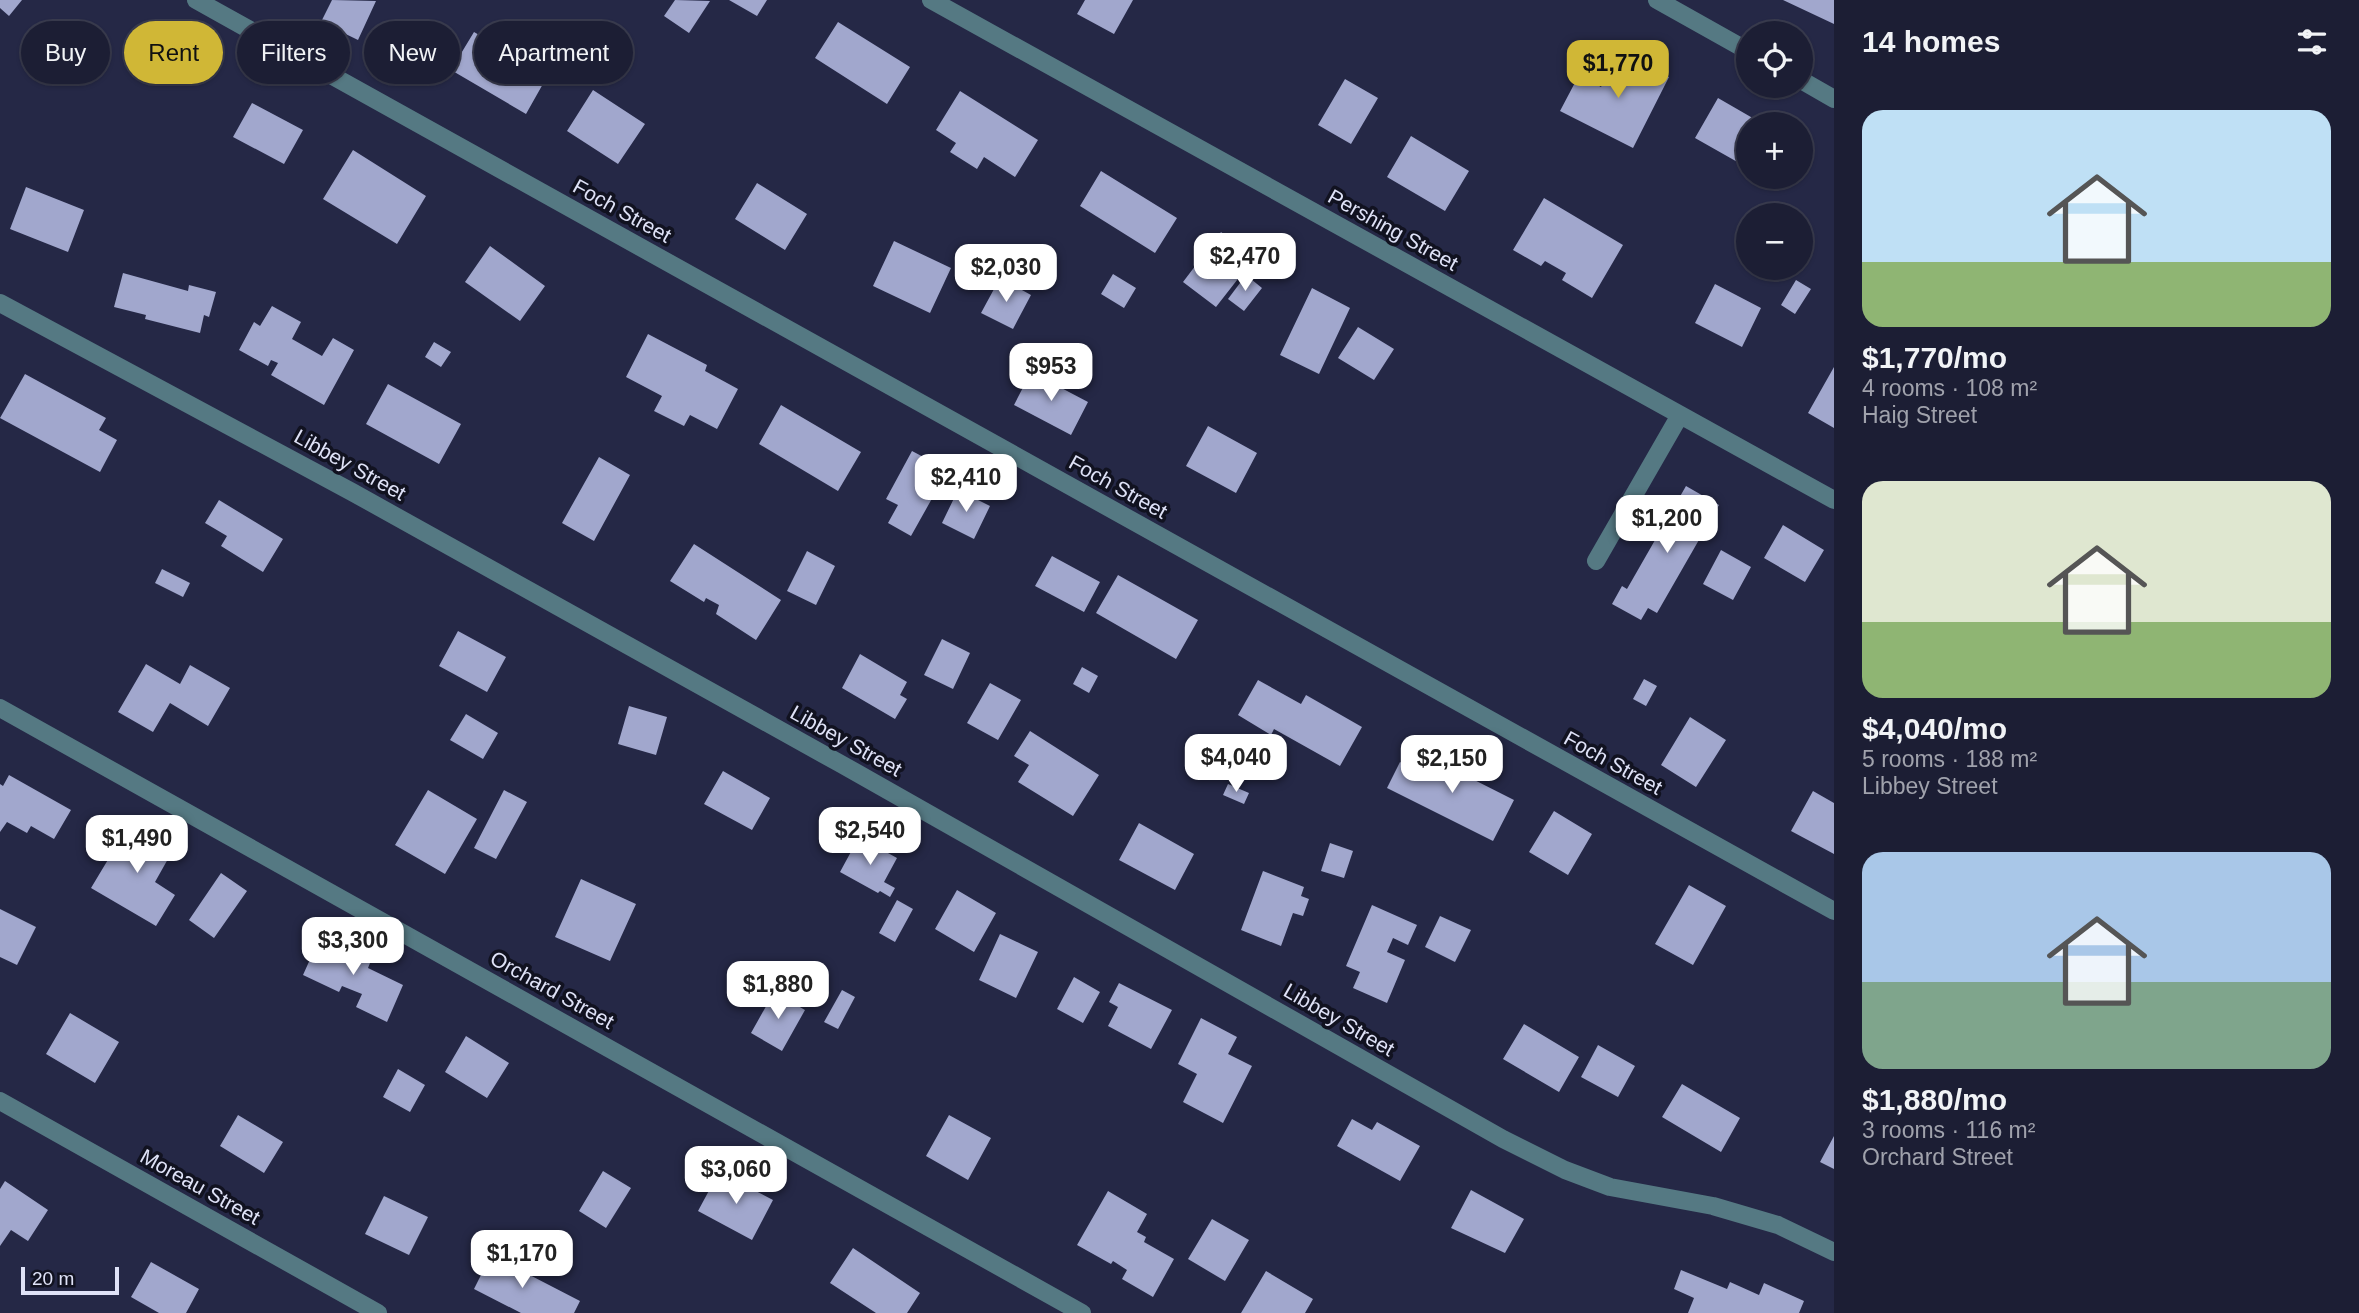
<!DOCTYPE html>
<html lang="en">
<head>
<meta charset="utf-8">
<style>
	body { margin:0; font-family:Arial,sans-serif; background:#25273c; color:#f1f3f6; height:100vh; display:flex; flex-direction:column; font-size:26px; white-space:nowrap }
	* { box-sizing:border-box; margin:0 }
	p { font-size:23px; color:#a0a2ac }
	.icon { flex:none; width:38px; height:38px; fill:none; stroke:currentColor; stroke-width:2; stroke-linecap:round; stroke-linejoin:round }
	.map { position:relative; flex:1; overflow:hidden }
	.sheet { display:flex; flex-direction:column; background:#1c1e34; width:525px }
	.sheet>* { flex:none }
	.guide { position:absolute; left:21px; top:21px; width:665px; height:63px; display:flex; gap:14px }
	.tools { position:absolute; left:1736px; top:21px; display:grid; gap:14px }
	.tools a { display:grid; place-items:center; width:77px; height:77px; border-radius:50%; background:#1c1e34; box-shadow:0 2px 5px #0004,0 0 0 2px #3a3c4f; font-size:35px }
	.scale { position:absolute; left:21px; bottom:18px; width:98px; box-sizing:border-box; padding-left:7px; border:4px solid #dfe2f7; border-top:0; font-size:19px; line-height:24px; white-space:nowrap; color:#dfe2f7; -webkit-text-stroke:5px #111220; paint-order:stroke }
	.price { position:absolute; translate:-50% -60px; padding:0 16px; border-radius:14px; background:#fff; color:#222; font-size:23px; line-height:46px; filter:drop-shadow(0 2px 4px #0008) }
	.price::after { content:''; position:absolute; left:50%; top:42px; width:21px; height:16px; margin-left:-10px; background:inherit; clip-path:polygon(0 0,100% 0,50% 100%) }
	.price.selected { background:#d0b736; color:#111 }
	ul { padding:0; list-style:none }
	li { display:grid; align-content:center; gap:14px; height:371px; padding:0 28px }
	li span { display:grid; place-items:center; height:217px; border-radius:21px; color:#555 }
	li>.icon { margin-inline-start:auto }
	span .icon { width:126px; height:126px; fill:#fffc; stroke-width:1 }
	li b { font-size:30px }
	h2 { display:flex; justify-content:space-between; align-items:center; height:84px; padding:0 28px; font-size:30px }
	.tag { padding:0 24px; border-radius:32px; background:#1c1e34; box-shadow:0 2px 5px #0004,0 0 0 2px #3a3c4f; font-size:24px; line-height:63px }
	.tag.selected { background:#d0b736; color:#111 }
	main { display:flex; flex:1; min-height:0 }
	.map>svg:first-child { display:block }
	.building { fill:#a1a7cd }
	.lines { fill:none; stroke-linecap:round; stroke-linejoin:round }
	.minor { stroke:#557983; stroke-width:18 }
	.labels { text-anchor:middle; stroke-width:7; stroke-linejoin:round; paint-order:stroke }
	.street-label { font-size:21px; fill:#dfe2f7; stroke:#111220 }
</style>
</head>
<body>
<main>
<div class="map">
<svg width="1834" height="1313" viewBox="0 0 1834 1313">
	<rect width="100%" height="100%" fill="#252846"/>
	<path class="building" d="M0,0H22L9,16L0,8Z
		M332,0L376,1L358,40L321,22Z
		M675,0L710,1L689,33L664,16Z
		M729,0H767L757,16Z
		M1085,0H1133L1114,34L1077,14Z
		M1783,0H1834V24Z
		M838,22L910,67L887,104L815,58Z
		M474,32L548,75L526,114L451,70Z
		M1619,51L1669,77L1633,148L1560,111L1579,75L1601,87Z
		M1345,79L1378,98L1351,144L1318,125Z
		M593,90L645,124L618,164L567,131Z
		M960,91L1038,140L1015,177L984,157L977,169L950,152L956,143L936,130Z
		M1718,98L1763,124H1748V168L1695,138Z
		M252,103L303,130L284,164L233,137Z
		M1411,136L1469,171L1445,211L1387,177Z
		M353,150L426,196L397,244L323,199Z
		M1101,171L1177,218L1155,253L1080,206Z
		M757,183L807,214L785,250L735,219Z
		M26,187L84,210L68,252L10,229Z
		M1544,198L1623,245L1592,298L1562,280L1566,273L1545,261L1541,266L1513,250Z
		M1221,232L1255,257L1216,307L1183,282Z
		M894,241L951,268L930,313L873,286Z
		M490,246L545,286L520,321L465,282Z
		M123,273L188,291L189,285L216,292L209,317L204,315L200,333L145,319L146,315L114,307Z
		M1113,274L1136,288L1124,308L1101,294Z
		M1246,275L1262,288L1244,311L1228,299Z
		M1000,278L1031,295L1013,329L981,313Z
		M1796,280L1811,289L1795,314L1781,305Z
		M1715,284L1761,308L1742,347L1695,323Z
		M1312,288L1350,308L1319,374L1280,355Z
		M272,306L301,322L292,339L322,356L333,338L354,350L324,405L271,375L278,363L271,360L268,366L239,350L254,322L260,326Z
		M1358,327L1394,349L1374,380L1338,358Z
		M648,334L707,365L705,371L738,389L717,429L690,415L684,426L654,411L662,396L626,377Z
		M434,342L451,352L441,367L425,357Z
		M1834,367V428L1808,413Z
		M1031,372L1088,402L1071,435L1014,405Z
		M25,374L106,418L99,430L117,440L100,472L0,418Z
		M388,384L461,424L439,464L366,424Z
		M781,405L861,452L838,491L759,444Z
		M1208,426L1257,453L1236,493L1186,466Z
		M912,451L948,470L911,536L888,523L898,505L886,499Z
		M599,457L630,475L594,541L562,523Z
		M1686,486L1719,505L1657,613L1648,608L1641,620L1612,604L1622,586L1627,589Z
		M958,490L990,506L974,539L942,523Z
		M219,500L283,539L263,572L221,546L227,536L205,523Z
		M1783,525L1824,550L1805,582L1764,558Z
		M694,544L781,600L756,640L716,614L719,605L706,598L704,602L670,581Z
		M1721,550L1751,567L1733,600L1703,584Z
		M807,551L835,566L816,605L787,591Z
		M1052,556L1100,582L1084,612L1035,586Z
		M162,569L190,583L183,597L155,583Z
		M1118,575L1198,620L1176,659L1096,613Z
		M458,631L506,657L487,692L439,666Z
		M942,639L970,653L953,689L924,675Z
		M860,654L907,682L900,695L907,699L895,719L842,688Z
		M146,664L180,684L190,665L230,688L208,726L170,703L153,732L118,712Z
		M1082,667L1098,676L1089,693L1073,684Z
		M1644,679L1657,686L1646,706L1633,699Z
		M1258,680L1301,704L1306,695L1362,727L1340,766L1274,729L1271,735L1238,715Z
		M990,683L1021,700L998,740L967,723Z
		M629,706L667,717L656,755L618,744Z
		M466,714L498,733L483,759L450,740Z
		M1690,717L1726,740L1696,787L1661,765Z
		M1030,731L1099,775L1073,816L1018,782L1029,765L1014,756Z
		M1217,748L1233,757L1224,773L1208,765Z
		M1417,751L1514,800L1493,841L1387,788L1400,762L1409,767Z
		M723,771L770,798L752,830L704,804Z
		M9,775L71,810L54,839L31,826L27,833L7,822L0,832V784L3,786Z
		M1228,784L1249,793L1244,804L1223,795Z
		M428,790L477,819L445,874L395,845Z
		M504,790L527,802L496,859L474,848Z
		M1813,791L1834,803V854L1791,831Z
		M1554,811L1592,834L1568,875L1529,852Z
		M130,823L173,850L155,882L175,895L156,926L91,888Z
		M1139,823L1194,854L1175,890L1119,860Z
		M859,837L897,858L884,882L895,888L890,897L880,891L878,893L840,872Z
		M1330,843L1353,851L1344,878L1321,871Z
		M1263,871L1304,887L1301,896L1309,899L1303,916L1293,913L1281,946L1241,930Z
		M221,873L247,891L214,938L189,920Z
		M581,879L636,904L610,961L555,937Z
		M1689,885L1726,906L1693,965L1655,944Z
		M957,890L996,913L974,952L935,929Z
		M897,900L913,909L895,942L879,933Z
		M1372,905L1417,925L1408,945L1393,938L1387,952L1405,960L1387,1003L1353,988L1360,972L1346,966Z
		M0,909L36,927L17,965L0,957Z
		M1440,916L1471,930L1455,962L1425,947Z
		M1000,934L1038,952L1016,998L979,980Z
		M321,935L372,958L368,968L403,985L387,1022L356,1007L362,994L342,986L339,992L303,975Z
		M1074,977L1100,992L1083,1023L1057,1009Z
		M1119,983L1172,1010L1151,1049L1108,1026L1118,1007L1109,1002Z
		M842,990L855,997L838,1029L824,1022Z
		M774,992L805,1010L782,1051L751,1033Z
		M70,1013L119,1042L95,1083L46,1054Z
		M1201,1018L1237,1037L1228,1054L1252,1066L1223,1123L1183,1102L1197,1074L1178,1064Z
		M1524,1024L1579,1057L1559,1092L1503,1059Z
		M466,1036L509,1063L487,1098L445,1072Z
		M1598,1045L1635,1066L1618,1097L1581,1077Z
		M398,1069L425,1085L410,1112L383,1097Z
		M1682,1084L1740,1118L1721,1152L1662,1117Z
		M238,1115L283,1142L264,1173L220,1146Z
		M949,1115L991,1138L968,1180L926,1156Z
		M1352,1119L1372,1130L1377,1122L1420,1146L1400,1181L1337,1146Z
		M1834,1136V1169L1820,1162Z
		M603,1171L631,1188L606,1228L579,1211Z
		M719,1172L773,1200L752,1240L698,1211Z
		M5,1181L48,1210L28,1241L11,1230L0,1246V1189Z
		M1471,1190L1524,1219L1505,1253L1451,1228Z
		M1108,1191L1147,1214L1137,1232L1146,1237L1144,1242L1174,1259L1153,1297L1122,1279L1127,1270L1113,1261L1111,1264L1077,1245Z
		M384,1196L428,1217L409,1255L365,1234Z
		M1212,1219L1249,1240L1225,1281L1188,1259Z
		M853,1248L920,1293L907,1313H876L830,1283Z
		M491,1255L580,1301L574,1313H521L474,1289Z
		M151,1262L199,1289L186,1313H159L131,1297Z
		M1681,1270L1727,1289L1730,1282L1759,1295L1764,1283L1804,1301L1799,1313H1688L1694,1298L1674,1289Z
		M1266,1271L1313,1299L1305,1313H1241Z"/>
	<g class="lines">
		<path class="minor" d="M196,0L1834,911
			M931,0L1834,500
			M1657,0L1748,51
			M1801,80L1834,99
			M0,303L352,492L841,764L1503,1139L1565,1170L1610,1187L1713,1206L1778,1225L1834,1252
			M1596,561L1680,415
			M0,708L1082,1313
			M0,1101L378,1313"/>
	</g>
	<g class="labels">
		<g class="street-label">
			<text transform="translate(622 211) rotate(29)" y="7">Foch Street</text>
			<text transform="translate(1393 230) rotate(29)" y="7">Pershing Street</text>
			<text transform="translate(350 465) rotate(29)" y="7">Libbey Street</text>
			<text transform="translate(1118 487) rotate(29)" y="7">Foch Street</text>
			<text transform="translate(846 741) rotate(29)" y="7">Libbey Street</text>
			<text transform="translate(1613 763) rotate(29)" y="7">Foch Street</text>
			<text transform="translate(552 990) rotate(29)" y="7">Orchard Street</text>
			<text transform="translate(1339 1020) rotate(30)" y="7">Libbey Street</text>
			<text transform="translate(200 1187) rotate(29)" y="7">Moreau Street</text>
		</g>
	</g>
</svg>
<div class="tools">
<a><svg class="icon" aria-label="locate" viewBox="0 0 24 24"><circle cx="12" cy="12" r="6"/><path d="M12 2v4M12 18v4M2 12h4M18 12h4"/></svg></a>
<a>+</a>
<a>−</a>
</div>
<div class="scale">20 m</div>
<b class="price selected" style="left:1618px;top:100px">$1,770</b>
<b class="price" style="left:1245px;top:293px">$2,470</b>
<b class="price" style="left:1006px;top:304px">$2,030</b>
<b class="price" style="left:1051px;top:403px">$953</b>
<b class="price" style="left:966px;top:514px">$2,410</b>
<b class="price" style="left:1667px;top:555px">$1,200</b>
<b class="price" style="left:1236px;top:794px">$4,040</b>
<b class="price" style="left:1452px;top:795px">$2,150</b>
<b class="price" style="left:870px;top:867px">$2,540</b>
<b class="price" style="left:137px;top:875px">$1,490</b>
<b class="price" style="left:353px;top:977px">$3,300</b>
<b class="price" style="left:778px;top:1021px">$1,880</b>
<b class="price" style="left:736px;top:1206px">$3,060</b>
<b class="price" style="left:522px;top:1290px">$1,170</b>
<div class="guide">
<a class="tag">Buy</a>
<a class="tag selected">Rent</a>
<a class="tag">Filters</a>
<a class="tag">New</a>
<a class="tag">Apartment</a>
</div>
</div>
<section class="sheet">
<h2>14 homes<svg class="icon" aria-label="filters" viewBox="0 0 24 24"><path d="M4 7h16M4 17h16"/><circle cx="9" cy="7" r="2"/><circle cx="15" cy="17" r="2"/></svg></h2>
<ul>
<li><span style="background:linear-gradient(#bfe0f5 70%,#8fb573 0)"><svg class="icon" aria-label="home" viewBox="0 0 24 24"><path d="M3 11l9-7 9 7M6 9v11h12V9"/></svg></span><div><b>$1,770/mo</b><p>4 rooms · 108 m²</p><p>Haig Street</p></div></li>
<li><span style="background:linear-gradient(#dfe7d0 65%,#8fb573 0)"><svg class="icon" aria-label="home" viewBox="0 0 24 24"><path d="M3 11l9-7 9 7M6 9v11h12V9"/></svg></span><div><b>$4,040/mo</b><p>5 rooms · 188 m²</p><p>Libbey Street</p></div></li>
<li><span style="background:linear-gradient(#a9c7e8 60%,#7fa58c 0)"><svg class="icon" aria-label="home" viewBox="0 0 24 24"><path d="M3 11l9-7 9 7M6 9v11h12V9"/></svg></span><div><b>$1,880/mo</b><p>3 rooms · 116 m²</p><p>Orchard Street</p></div></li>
</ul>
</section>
</main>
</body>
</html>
